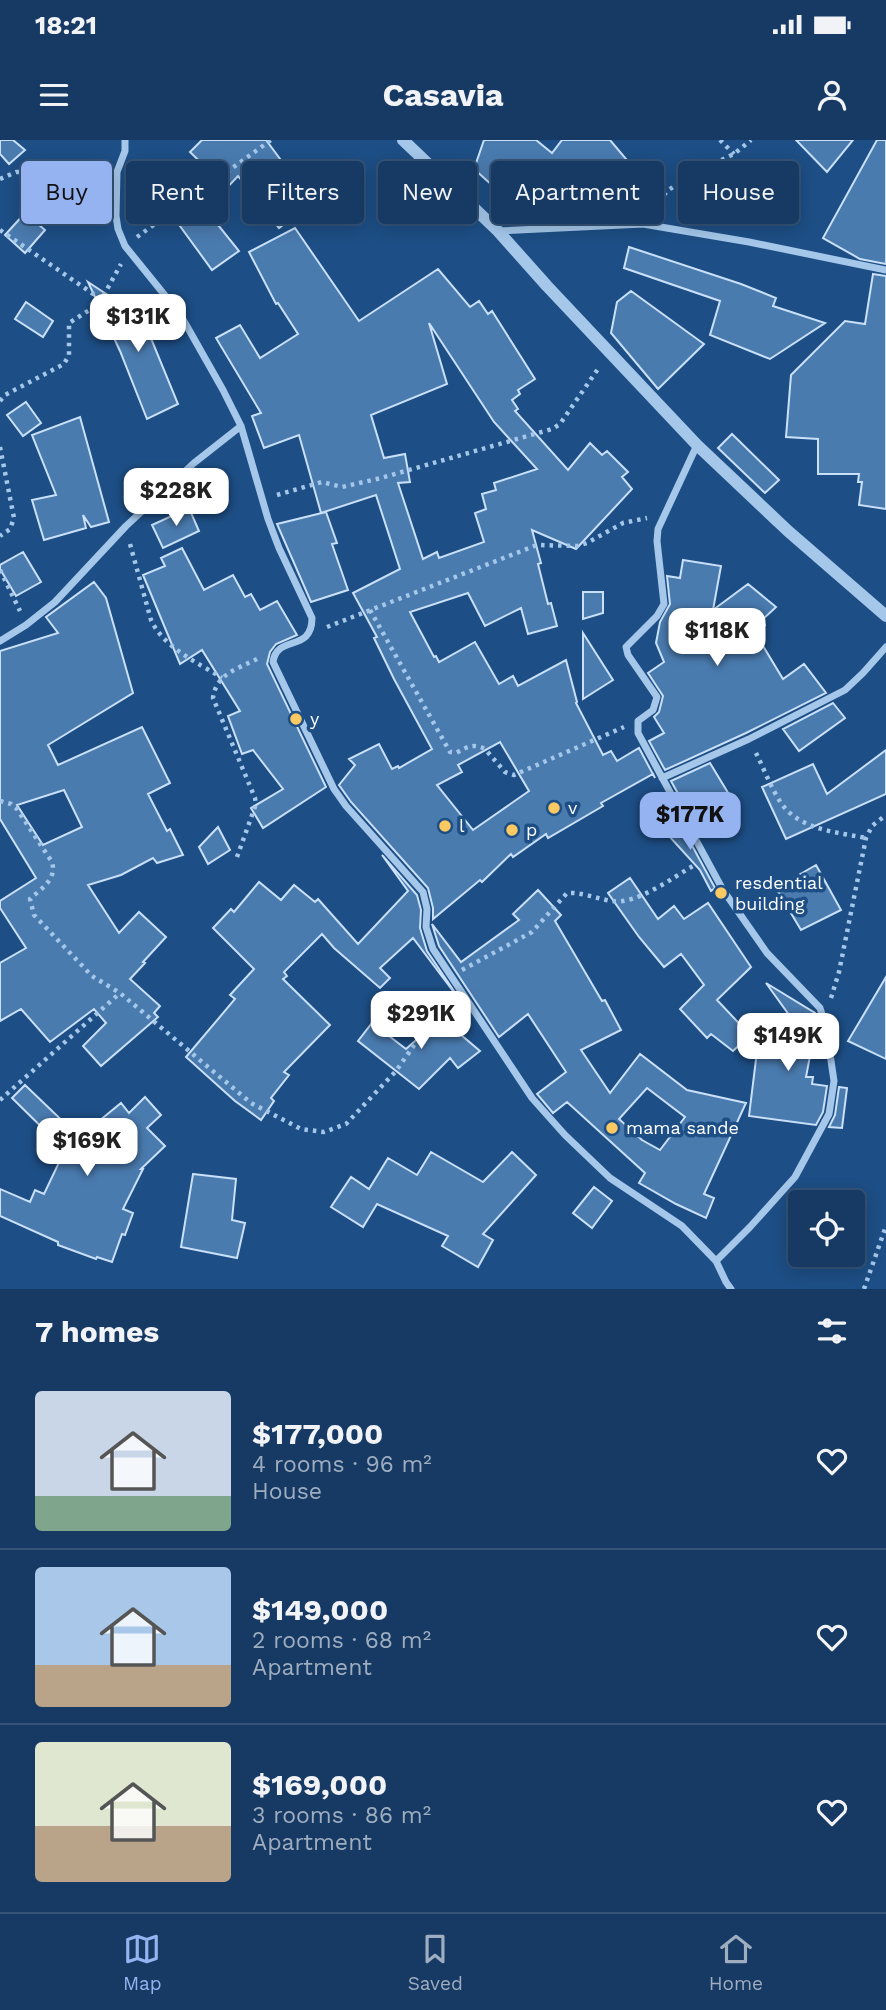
<!DOCTYPE html>
<html lang="en">
<head>
<meta charset="utf-8">
<style>
	body { margin:0; font-family:"Work Sans",sans-serif; background:#23456d; color:#f1f3f6; height:100vh; display:flex; flex-direction:column; font-size:26px; white-space:nowrap }
	* { box-sizing:border-box; margin:0 }
	p { font-size:23px; color:#9eadbf }
	.icon { flex:none; width:38px; height:38px; fill:none; stroke:currentColor; stroke-width:2; stroke-linecap:round; stroke-linejoin:round }
	.map { position:relative; height:1149px; overflow:hidden }
	.side { display:flex; flex-direction:column; background:#163a64; flex:1 }
	.side>* { flex:none }
	.hud { position:absolute; left:21px; top:21px; width:845px; height:63px; display:flex; gap:14px }
	.fabs { position:absolute; left:788px; top:1050px; display:grid; gap:14px }
	.fabs a { display:grid; place-items:center; width:77px; height:77px; border-radius:7px; background:#163a64; box-shadow:0 4px 18px #0003,0 0 0 2px #355478; font-size:35px }
	.price { position:absolute; translate:-50% -60px; padding:0 16px; border-radius:14px; background:#fff; color:#222; font-size:23px; line-height:46px; filter:drop-shadow(0 2px 4px #0008) }
	.price::after { content:''; position:absolute; left:50%; top:42px; width:21px; height:16px; margin-left:-10px; background:inherit; clip-path:polygon(0 0,100% 0,50% 100%) }
	.price.current { background:#95b2f1; color:#111 }
	ul { padding:0; list-style:none }
	li { display:flex; align-items:center; gap:21px; height:175px; padding:0 35px }
	li+li { border-top:2px solid #355478 }
	li span { display:grid; place-items:center; flex:none; width:196px; height:140px; border-radius:7px; color:#555 }
	li>.icon { margin-inline-start:auto }
	span .icon { width:84px; height:84px; fill:#fffc; stroke-width:1 }
	li b { font-size:30px }
	h2 { display:flex; justify-content:space-between; align-items:center; height:84px; padding:0 35px; font-size:30px }
	.tag { padding:0 24px; border-radius:7px; background:#163a64; box-shadow:0 4px 18px #0003,0 0 0 2px #355478; font-size:24px; line-height:63px }
	.tag.current { background:#95b2f1; color:#111 }
	.status { display:flex; justify-content:space-between; align-items:center; height:49px; padding:0 35px; background:#163a64; direction:ltr }
	.status svg { height:19px; fill:currentColor }
	header { display:flex; justify-content:space-between; align-items:center; height:91px; padding:0 35px; background:#163a64; font-size:32px; font-weight:700 }
	.dock { display:flex; justify-content:space-around; align-items:center; height:98px; border-top:2px solid #355478; background:#163a64; font-size:19px; color:#9eadbf }
	.dock a { display:grid; justify-items:center; gap:4px }
	.dock .current { color:#95b2f1 }
	.map>svg:first-child { display:block }
	.building { fill:#4a7baf; stroke:#c9e0f8; stroke-width:2; fill-rule:evenodd }
	.lines { fill:none; stroke-linecap:round; stroke-linejoin:round }
	.path { stroke:#a4c7ea; stroke-width:4.5; stroke-dasharray:3.5 5; stroke-linecap:butt }
	.minor { stroke:#a4c7ea; stroke-width:7 }
	.tertiary { stroke:#a4c7ea; stroke-width:12 }
	.poi-dot { fill:#fac962; stroke:#1d4e85; stroke-width:2.5 }
	.labels { text-anchor:middle; stroke-width:7; stroke-linejoin:round; paint-order:stroke }
	.poi-label { font-size:18px; fill:#fff; stroke:#1d4e85; text-anchor:start }
</style>
</head>
<body>
<div class="status"><b>18:21</b><svg viewBox="0 0 49 12"><path d="M0 12V9h3v3zM5 12V6h3v6zM10 12V3h3v9zM15 12V0h3v12zM26 1h20v11H26zM47 4h2v5h-2z"/></svg></div>
<header><svg class="icon" aria-label="menu" viewBox="0 0 24 24"><path d="M4 6h16M4 12h16M4 18h16"/></svg>Casavia<svg class="icon" aria-label="person" viewBox="0 0 24 24"><circle cx="12" cy="8" r="4"/><path d="M4 21q1-7 8-7t8 7"/></svg></header>
<div class="map">
<svg width="886" height="1149" viewBox="0 0 886 1149">
	<rect width="100%" height="100%" fill="#1d4e85"/>
	<path class="building" d="M0,0H13L25,10L9,24L0,14Z
		M202,0H266L312,62L279,88L238,36L206,70L239,111L212,130L169,71L218,39L190,12Z
		M484,0H536L552,13L562,0H610L643,39L610,79L597,80L593,77L591,80L560,82L513,43L503,55L474,29Z
		M796,0H853L827,32Z
		M877,0H886V124L860,119L823,98Z
		M719,30L740,53L726,66L705,43Z
		M25,73L45,90L25,113L5,95Z
		M295,88L359,181L438,129L470,167L479,161L488,174L492,171L535,239L518,250L520,254L512,260L518,269L515,271L568,330L590,303L602,315L607,311L628,332L622,337L632,349L576,409L532,390L541,423L538,424L548,464L551,463L557,486L528,494L521,468L485,486L468,453L410,472L434,517L436,516L439,522L475,502L499,544L513,536L518,546L566,520L577,562L576,563L603,615L611,611L617,621L639,608L655,638L653,634L601,663L603,666L548,698L546,694L513,717L511,714L482,742L480,740L433,779V768L428,748L351,662L339,645L355,625L349,619L379,604L392,629L398,626L399,628L432,609L394,539L374,498L377,497L353,453L400,429L376,355L321,373L299,295L264,308L252,276L261,273L216,198L240,185L260,218L298,194L278,163L276,164L249,112ZM429,183L494,282L537,329L494,343L496,350L482,354L486,369L475,373L484,402L439,418L437,412L423,419L398,343L410,342L405,314L384,318L371,275L447,244ZM500,602L529,651L473,690L437,645L462,632L458,625Z
		M629,107L741,144L776,158L773,166L825,183L770,219L710,195L720,161L624,128Z
		M873,134L886,136V369L859,365L862,342H858L859,334H818V299L786,297L791,235L845,181L865,184Z
		M88,142L161,190L150,196L178,264L147,279L120,211Z
		M631,151L704,204L658,249L611,193L617,162Z
		M26,162L53,181L43,197L15,179Z
		M26,262L41,283L23,296L7,275Z
		M80,277L109,382L91,387L83,375L86,388L44,400L32,360L56,355L32,295Z
		M732,294L779,340L765,353L718,308Z
		M189,368L199,391L163,408L152,385Z
		M326,372L337,403L332,404L348,450L311,462L277,384Z
		M182,408L204,450L233,435L245,457L251,454L260,470L277,461L297,495L276,504L270,512L267,524L326,647L263,688L251,668L283,649L253,610L242,614L228,576L240,571L202,510L180,524L143,435L165,426L161,418Z
		M23,412L41,442L16,456L0,429V425Z
		M683,420L721,426L713,470L748,444L776,467L762,480L765,485L754,491L783,539L804,524L826,553L746,593L665,630L649,601L664,593L654,577L659,572L663,556L648,533L664,522L656,503L660,482L670,464L667,436L680,438Z
		M94,442L106,458L133,553L48,605L58,625L142,587L170,643L148,654L167,691L170,689L183,715L157,723L153,718L121,735L88,745L119,793L139,772L166,797L143,822L145,823L130,839L160,866L154,873L158,877L101,926L83,906L106,883L94,869L50,902L21,869L0,881V823L26,808L0,768V761L36,738L0,679V511L58,493L46,477ZM64,650L82,687L43,705L17,665Z
		M583,452H603V473L583,479Z
		M583,493L613,540L583,559Z
		M833,563L845,578L799,611L783,589Z
		M886,610V654L786,699L762,647L813,624L827,654Z
		M710,623L733,661L697,688L671,641Z
		M681,685L715,748L711,751L700,730L668,695Z
		M218,687L230,710L208,724L199,707Z
		M382,715L417,755L421,770L420,788L427,811L462,863L413,798L380,828L390,838L380,848L334,808L322,794L284,832L287,836L283,839L330,885L284,932L289,935L271,958L274,961L261,980L235,961L186,917L235,859L230,855L254,829L213,788L231,769L234,772L259,742L281,760L294,745L315,762L318,759L358,804L408,751Z
		M816,725L841,770L801,790L776,748Z
		M630,738L658,779L674,766L684,779L708,763L751,827L717,860L750,895L733,911L711,894L707,898L680,869L704,845L681,814L664,827L639,797L608,753Z
		M538,750L561,775L555,781L602,861L605,860L621,890L581,910L610,953L640,914L687,950L746,963L704,1054L714,1058L706,1078L676,1064L639,1043L645,1033L567,962L553,973L537,954L566,932L528,874L499,897L439,806L432,784L461,822L519,780L513,774ZM647,948L685,977L660,1010L642,1000L619,979Z
		M886,837V919L848,901Z
		M766,843L815,873L817,879L806,937H813L812,944L827,946L823,972L816,985L749,976L758,903L767,913L772,894L805,897Z
		M441,878L480,911L458,928L450,918L419,949L358,901L372,883L406,909Z
		M25,945L76,994L90,983L93,986L121,963L129,973L145,957L161,975L147,988L165,1006L141,1029H143L123,1069L133,1073L125,1095L122,1094L112,1122L97,1117L96,1119L58,1105V1102L0,1076V1049L30,1062L35,1050L44,1054L65,1010L12,958Z
		M839,947L847,948L842,988L829,987L835,975Z
		M431,1012L483,1042L512,1012L536,1035L483,1094L493,1100L478,1127L442,1106L448,1096L377,1064L363,1087L331,1067L351,1037L369,1049L388,1018L417,1035Z
		M193,1034L236,1039L232,1080L245,1083L237,1118L181,1107Z
		M594,1047L612,1061L592,1088L573,1073Z"/>
	<g class="lines">
		<path class="path" d="M720,0L734,14
			M0,39L16,32H103
			M654,69L667,51L698,31L734,14L751,0
			M0,90L102,160
			M137,97L271,0
			M0,261L5,255L64,224L69,215V183L99,164L121,124
			M0,307L14,378L10,389L0,396
			M277,355L322,342L342,347L381,338L552,289L560,284L600,226
			M130,404L151,480C164,508 197,522 222,538
			M0,430L20,471
			M370,470L450,612L456,613C467,607 473,603 485,609L505,632L514,635L624,587
			M327,487L537,405L577,406L587,403L623,383L647,378
			M756,613C764,629 771,648 781,663C800,690 836,692 866,698
			M0,661L11,664L17,669L52,722C57,739 42,748 30,759L34,775L92,836L120,853L251,963L301,989L324,992L346,984L396,931L447,858
			M237,717L256,664L255,658L213,558C216,534 237,529 257,519
			M462,830L532,792L567,753C583,752 597,759 612,761C636,765 672,738 693,726
			M831,858L839,832L866,698L872,686L886,675
			M0,960L120,853
			M864,1149L886,1086"/>
		<path class="minor" d="M125,0V11L117,32L116,76L118,89L125,106L180,174L223,250L241,286L268,379L279,408L312,478C312,513 277,494 273,522L334,649L346,666L423,752L427,769L426,787L433,809L532,958L565,995L610,1038L682,1086L716,1121L726,1142L731,1149
			M499,91L643,84L749,102L886,130
			M697,305L658,389L657,401L664,464L657,476L626,507L628,515L657,557L653,570L638,581V593L723,750L767,813L820,868L826,887L834,941L829,974L795,1037L750,1087L716,1121
			M0,501L26,485L55,462L126,386L194,323L241,286
			M662,638L749,599L845,550L863,533L886,507"/>
		<path class="tertiary" d="M403,0L498,91L547,146L697,305L788,391L886,476"/>
	</g>
	<g class="poi-dot">
		<circle cx="296" cy="579" r="7"/>
		<circle cx="554" cy="668" r="7"/>
		<circle cx="445" cy="686" r="7"/>
		<circle cx="512" cy="690" r="7"/>
		<circle cx="721" cy="753" r="7"/>
		<circle cx="612" cy="988" r="7"/>
	</g>
	<g class="labels">
		<g class="poi-label">
			<text x="310" y="585">y</text>
			<text x="568" y="674">v</text>
			<text x="459" y="692">l</text>
			<text x="526" y="696">p</text>
			<text x="735" y="749">resdential<tspan x="735" dy="21">building</tspan></text>
			<text x="626" y="994">mama sande</text>
		</g>
	</g>
</svg>
<div class="fabs">
<a><svg class="icon" aria-label="locate" viewBox="0 0 24 24"><circle cx="12" cy="12" r="6"/><path d="M12 2v4M12 18v4M2 12h4M18 12h4"/></svg></a>
</div>
<b class="price" style="left:138px;top:214px">$131K</b>
<b class="price" style="left:176px;top:388px">$228K</b>
<b class="price" style="left:717px;top:528px">$118K</b>
<b class="price current" style="left:690px;top:712px">$177K</b>
<b class="price" style="left:421px;top:911px">$291K</b>
<b class="price" style="left:788px;top:933px">$149K</b>
<b class="price" style="left:87px;top:1038px">$169K</b>
<div class="hud">
<a class="tag current">Buy</a>
<a class="tag">Rent</a>
<a class="tag">Filters</a>
<a class="tag">New</a>
<a class="tag">Apartment</a>
<a class="tag">House</a>
</div>
</div>
<section class="side">
<h2>7 homes<svg class="icon" aria-label="filters" viewBox="0 0 24 24"><path d="M4 7h16M4 17h16"/><circle cx="9" cy="7" r="2"/><circle cx="15" cy="17" r="2"/></svg></h2>
<ul>
<li><span style="background:linear-gradient(#c9d6e8 75%,#7fa58c 0)"><svg class="icon" aria-label="home" viewBox="0 0 24 24"><path d="M3 11l9-7 9 7M6 9v11h12V9"/></svg></span><div><b>$177,000</b><p>4 rooms · 96 m²</p><p>House</p></div><svg class="icon" aria-label="heart" viewBox="0 0 24 24"><path d="M12 20l-8-8c-3-5 5-10 8-4 3-6 11-1 8 4z"/></svg></li>
<li><span style="background:linear-gradient(#a9c7e8 70%,#b9a48a 0)"><svg class="icon" aria-label="home" viewBox="0 0 24 24"><path d="M3 11l9-7 9 7M6 9v11h12V9"/></svg></span><div><b>$149,000</b><p>2 rooms · 68 m²</p><p>Apartment</p></div><svg class="icon" aria-label="heart" viewBox="0 0 24 24"><path d="M12 20l-8-8c-3-5 5-10 8-4 3-6 11-1 8 4z"/></svg></li>
<li><span style="background:linear-gradient(#dfe7d0 60%,#b9a48a 0)"><svg class="icon" aria-label="home" viewBox="0 0 24 24"><path d="M3 11l9-7 9 7M6 9v11h12V9"/></svg></span><div><b>$169,000</b><p>3 rooms · 86 m²</p><p>Apartment</p></div><svg class="icon" aria-label="heart" viewBox="0 0 24 24"><path d="M12 20l-8-8c-3-5 5-10 8-4 3-6 11-1 8 4z"/></svg></li>
</ul>
</section>
<nav class="dock">
<a class="current"><svg class="icon" aria-label="map" viewBox="0 0 24 24"><path d="M3 6l6-2 6 2 6-2v14l-6 2-6-2-6 2zM9 4v14M15 6v14"/></svg>Map</a>
<a><svg class="icon" aria-label="saved" viewBox="0 0 24 24"><path d="M7 4h10v16l-5-4-5 4z"/></svg>Saved</a>
<a><svg class="icon" aria-label="home" viewBox="0 0 24 24"><path d="M3 11l9-7 9 7M6 9v11h12V9"/></svg>Home</a>
</nav>
</body>
</html>
